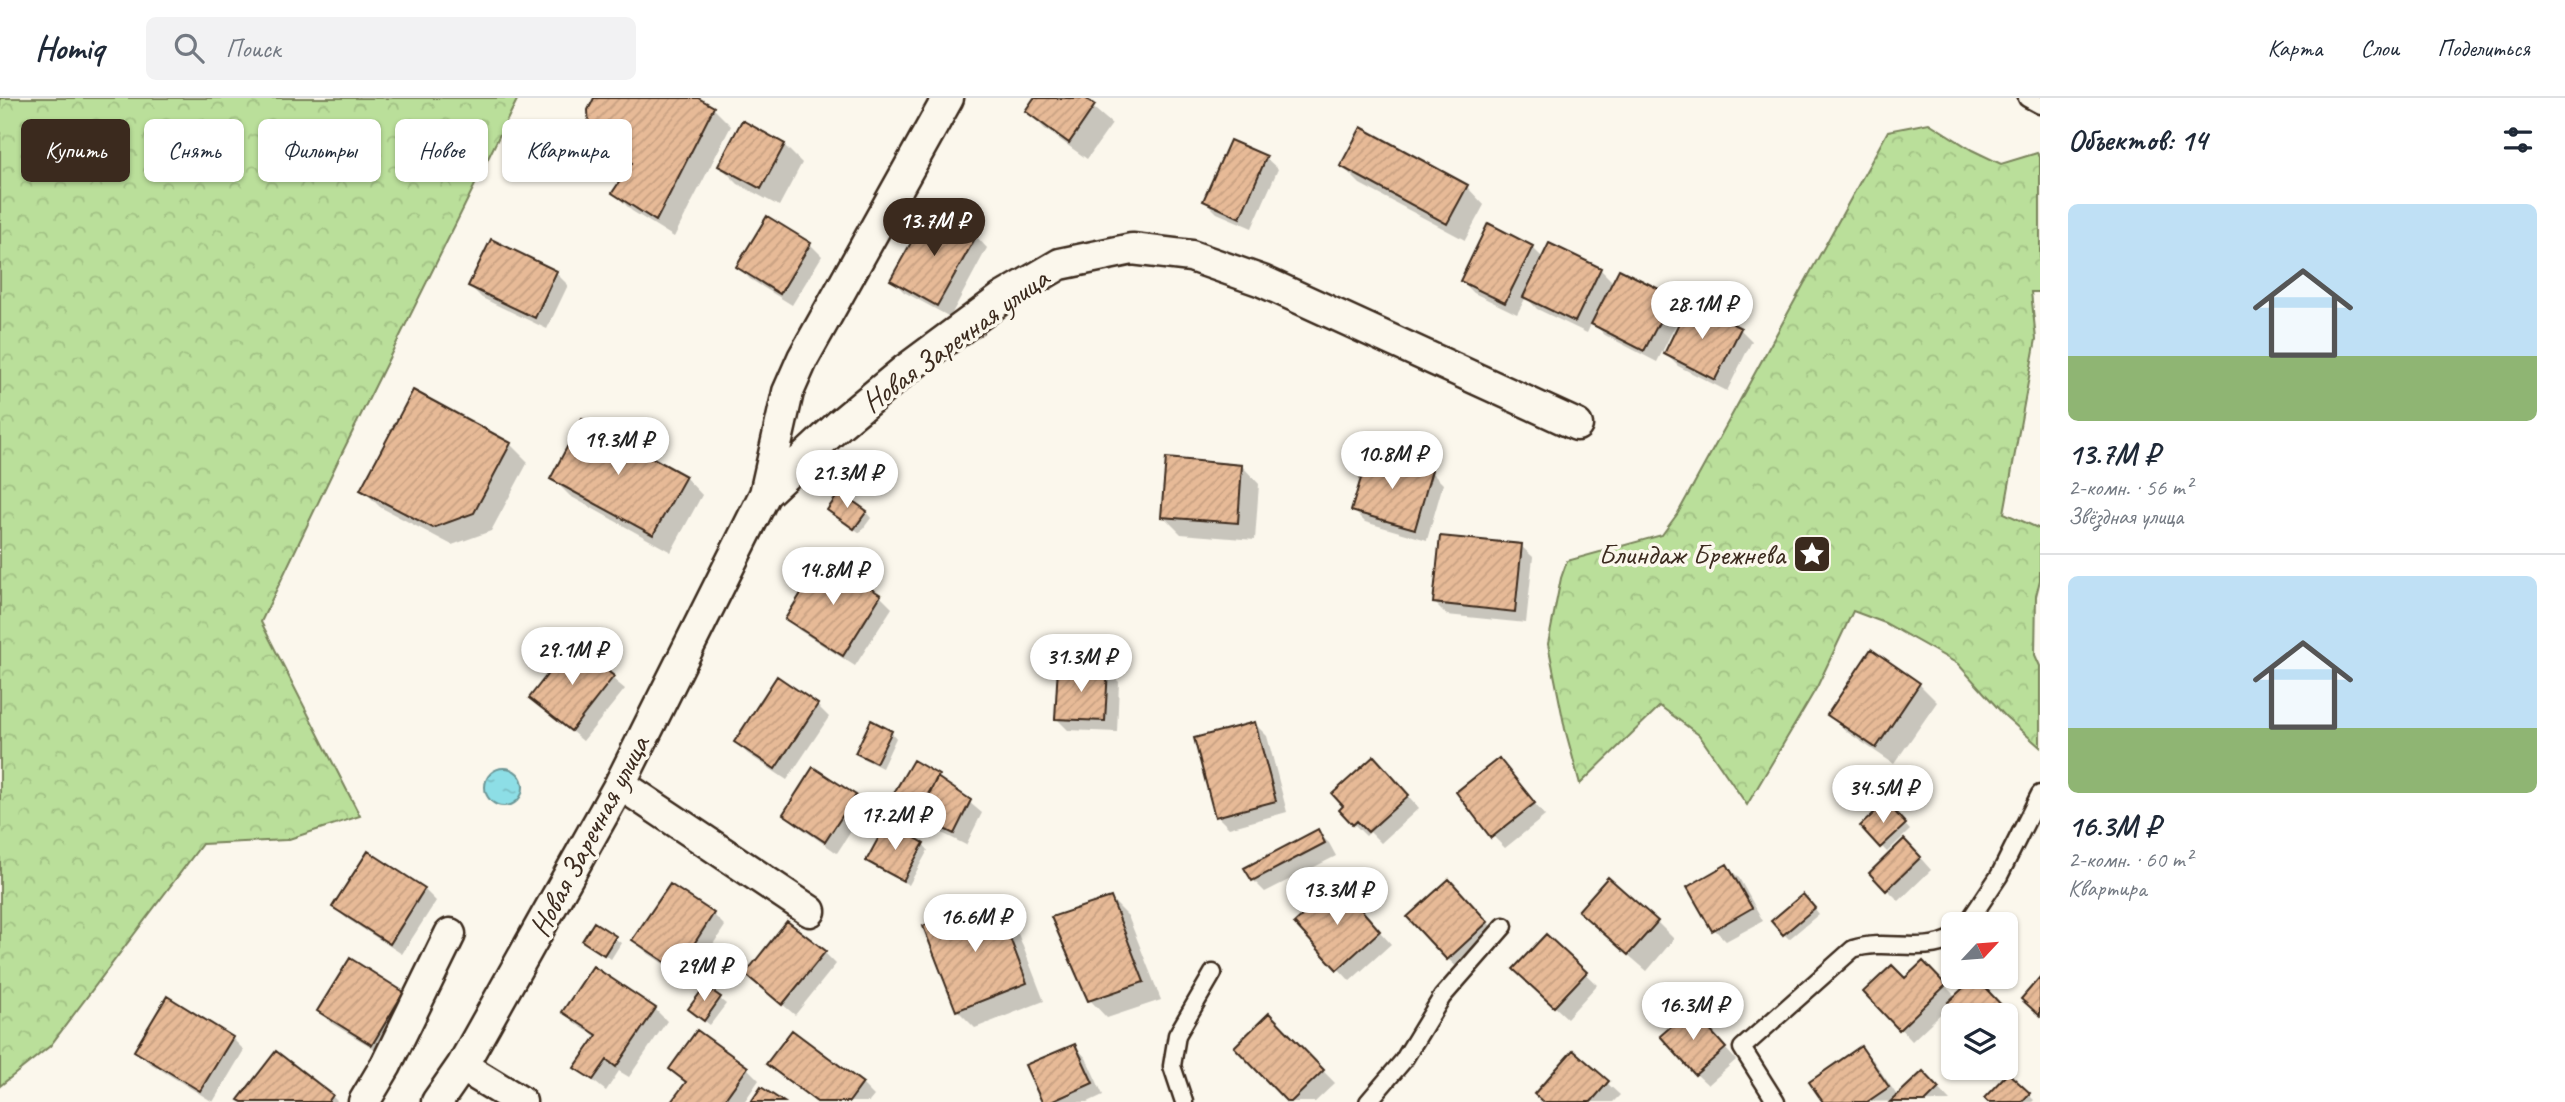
<!DOCTYPE html>
<html lang="ru">
<head>
<meta charset="utf-8">
<style>
	body { margin:0; font-family:Caveat,sans-serif; background:#f2f2f3; color:#1f2937; height:100vh; display:flex; flex-direction:column; font-size:26px; white-space:nowrap }
	* { box-sizing:border-box; margin:0 }
	p { font-size:23px; color:#747a83 }
	.icon { flex:none; width:38px; height:38px; fill:none; stroke:currentColor; stroke-width:2; stroke-linecap:round; stroke-linejoin:round }
	.map { position:relative; flex:1; overflow:hidden }
	.side { display:flex; flex-direction:column; background:#fff; width:525px }
	.side>* { flex:none }
	.hud { position:absolute; left:21px; top:21px; width:665px; height:63px; display:flex; gap:14px }
	.needle { width:46px; rotate:64deg }
	.fabs { position:absolute; left:1941px; top:814px; display:grid; gap:14px }
	.fabs a { display:grid; place-items:center; width:77px; height:77px; border-radius:10px; background:#fff; box-shadow:0 2px 5px #0004; font-size:35px }
	.price { position:absolute; translate:-50% -60px; padding:0 16px; border-radius:24px; background:#fff; color:#222; font-size:23px; line-height:46px; filter:drop-shadow(0 2px 4px #0008) }
	.price::after { content:''; position:absolute; left:50%; top:42px; width:21px; height:16px; margin-left:-10px; background:inherit; clip-path:polygon(0 0,100% 0,50% 100%) }
	.price.current { background:#3b2a1e; color:#fff }
	ul { padding:0; list-style:none }
	li { display:grid; align-content:center; gap:14px; height:371px; padding:0 28px }
	li+li { border-top:2px solid #e0e1e3 }
	li span { display:grid; place-items:center; height:217px; border-radius:10px; color:#555 }
	li>.icon { margin-inline-start:auto }
	span .icon { width:126px; height:126px; fill:#fffc; stroke-width:1 }
	li b { font-size:30px }
	h2 { display:flex; justify-content:space-between; align-items:center; height:84px; padding:0 28px; font-size:30px }
	.pill { padding:0 24px; border-radius:10px; background:#fff; box-shadow:0 2px 5px #0004; font-size:24px; line-height:63px }
	.pill.current { background:#3b2a1e; color:#fff }
	header { display:flex; align-items:center; gap:42px; box-sizing:border-box; height:98px; padding:0 35px; background:#fff; border-bottom:2px solid #e0e1e3 }
	header strong { font-size:33px }
	nav { display:flex; gap:38px; margin-inline-start:auto; font-size:24px }
	.search { width:490px; height:63px; background:#f2f2f3; display:flex; align-items:center; gap:18px; box-sizing:border-box; padding:0 24px; border-radius:10px; color:#747a83; font-size:26px }
	main { display:flex; flex:1; min-height:0 }
	.map>svg:first-child { display:block }
	.forest { fill:url(#forest-crowns); stroke:#7a845c; stroke-width:2 }
	.water { fill:url(#water-ripples); stroke:#6c9696; stroke-width:2 }
	.shadow { fill:#0003 }
	.building { fill:url(#building-hatch); stroke:#3b2a1e; stroke-width:2 }
	.lines { fill:none; stroke-linecap:round; stroke-linejoin:round }
	.service-casing { stroke:#3b2a1e; stroke-width:21 }
	.minor-casing { stroke:#3b2a1e; stroke-width:35 }
	.service { stroke:#fbf7ec; stroke-width:16 }
	.minor { stroke:#fbf7ec; stroke-width:30 }
	.labels { text-anchor:middle; stroke-width:7; stroke-linejoin:round; paint-order:stroke }
	.street-label { font-size:30px; fill:#3b2a1e; stroke:#fbf7ec }
	.poi-label { font-size:30px; fill:#3b2a1e; stroke:#fbf7ec; text-anchor:end }
</style>
</head>
<body>
<header>
<strong>Homiq</strong>
<div class="search"><svg class="icon" aria-label="search" viewBox="0 0 24 24"><circle cx="10" cy="10" r="6"/><path d="M15 15l6 6"/></svg>Поиск</div>
<nav><a>Карта</a><a>Слои</a><a>Поделиться</a></nav>
</header>
<main>
<div class="map">
<svg width="2040" height="1004" viewBox="0 0 2040 1004">
	<defs>
		<pattern id="forest-crowns" width="20" height="18" patternUnits="userSpaceOnUse" patternTransform="scale(1.75)"><rect width="20" height="18" fill="#badf9a"/><path d="M2 6a3 3 0 1 1 6 0M12 15a3 3 0 1 1 6 0" fill="none" stroke="#a1c084"/></pattern>
		<pattern id="water-ripples" width="26" height="14" patternUnits="userSpaceOnUse" patternTransform="scale(1.75)"><rect width="26" height="14" fill="#8ddee6"/><path d="M2 4q2-2 4 0t4 0M15 11q2-2 4 0t4 0" fill="none" stroke="#7bbfc5"/></pattern>
		<pattern id="building-hatch" width="6" height="6" patternUnits="userSpaceOnUse" patternTransform="scale(1.75)"><rect width="6" height="6" fill="#e7ba97"/><path d="M-1 1l2-2M0 6l6-6M5 7l2-2" fill="none" stroke="#c7a082"/></pattern>
	</defs>
	<rect width="100%" height="100%" fill="#fbf7ec"/>
	<filter id="ink" filterUnits="userSpaceOnUse"><feTurbulence type="fractalNoise" baseFrequency=".0143" numOctaves="2"/><feDisplacementMap in="SourceGraphic" scale="14" xChannelSelector="R" yChannelSelector="G"/><feConvolveMatrix kernelMatrix="1 2 1 2 8 2 1 2 1" color-interpolation-filters="sRGB"/></filter>
	<g filter="url(#ink)">
		<path class="forest" d="M0,0H518L337,365L261,524L360,718L286,742L202,746L50,948L0,988Z
			M1929,25L1972,52L2001,66L2037,55L2040,59V194H2031L2036,241L2004,415L2040,431V482L2036,498L2035,557L2040,568V649L2005,618L1958,566L1885,525L1853,513L1817,589L1747,707L1699,637L1660,608L1580,686L1565,631L1548,546L1561,480L1567,463L1662,437L1678,415L1888,33Z"/>
		<path class="water" d="M485 689a19 19 0 1 1 38 0a19 19 0 1 1-38 0Z"/>
		<path class="shadow" d="M596,0H695L713,10L731,28L674,139L632,113L614,95L633,68L609,50L591,32Z
			M1036,0H1082L1112,26L1087,61L1045,31L1027,13Z
			M1231,44L1266,60L1278,71L1252,130L1217,115L1205,103Z
			M784,47L802,65L779,108L738,86L720,68Z
			M1342,68L1467,89L1484,107L1465,142L1360,86Z
			M976,138L987,150L950,219L904,194L892,182Z
			M810,146L822,158L792,207L750,181L738,169Z
			M1532,149L1544,161L1600,171L1614,185L1672,200L1683,212L1657,264L1605,237L1592,224L1587,235L1537,211L1526,199L1517,216L1474,195L1462,183Z
			M556,175L568,187L547,231L482,200L470,188Z
			M1740,231L1752,243L1727,293L1678,268L1666,256Z
			M510,346L528,364L491,433L452,447L380,409L362,391Z
			M1242,368L1259,386L1255,442L1181,436L1163,418Z
			M1431,374L1443,386L1427,442L1365,424L1353,412Z
			M685,379L702,397L671,454L570,398L552,380Z
			M866,414L871,420L860,435L835,417Z
			M1521,448L1533,459L1526,525L1447,517L1435,505Z
			M824,463L880,498L892,510L855,568L799,532L787,520Z
			M573,548L625,591L583,643L531,600Z
			M1107,572L1119,584L1117,634L1068,632L1056,620Z
			M1919,586L1937,604L1894,666L1847,634L1829,616Z
			M817,607L829,619L787,682L748,656L736,644Z
			M1255,626L1267,638L1287,714L1229,730L1217,718Z
			M891,634L896,640L882,670L862,660L857,655Z
			M1499,662L1545,718L1505,750L1493,738Z
			M1385,672L1419,710L1381,745L1370,734L1366,738L1354,726Z
			M938,678L982,715L966,747L932,730L925,723L905,712L893,700Z
			M855,698L866,710L837,755L797,727L785,716Z
			M1886,706L1910,732L1887,754L1863,729Z
			M1317,734L1329,745L1336,758L1265,794L1253,782Z
			M923,746L928,752L909,787L873,768L868,762Z
			M1916,755L1931,772L1899,803L1871,775Z
			M1727,768L1739,780L1763,823L1726,843L1714,831Z
			M424,791L436,803L402,856L346,820L334,809Z
			M1461,795L1499,837L1460,872L1448,861Z
			M1349,800L1391,846L1350,883L1296,825Z
			M1111,801L1128,818L1161,902L1107,920L1090,902Z
			M994,802L1012,820L1044,903L975,930L957,912Z
			M1809,803L1819,816L1789,841L1784,836Z
			M713,816L725,828L689,883L646,854L635,842Z
			M1657,824L1674,841L1647,873L1598,831Z
			M595,826L621,845L611,861L584,843Z
			M1546,838L1597,887L1567,920L1527,883Z
			M824,854L836,866L795,917L747,876Z
			M350,863L403,895L415,907L385,957L331,925L319,913Z
			M1923,865L1956,899L1986,893L2016,925L2006,935V917H1964L1952,905L1912,943L1866,894L1905,882Z
			M706,890L726,906L710,927L696,916Z
			M167,900L232,940L244,952L213,1004L148,964L136,952Z
			M655,911L667,923L629,979L619,973L606,993L577,970L597,939L576,926L564,914Z
			M1269,918L1335,985L1315,1004H1290Z
			M1702,925L1736,962L1708,987L1696,976Z
			M697,934L747,970L759,982L744,1004H673L686,985L671,971Z
			M1075,948L1086,960L1103,997L1088,1004H1044Z
			M1861,950L1873,962L1898,999L1923,975L1950,1003L1825,1004Z
			M1573,954L1620,997L1613,1004H1544Z
			M768,966L862,986L874,998L869,1004H815Z
			M2008,977L2034,1002L2032,1004H1990Z
			M332,998L338,1004H243Z"/>
		<path class="building" d="M594,0H698L714,9L656,123L612,95L632,65L589,32L588,12Z
			M1034,0H1085L1095,7L1069,45L1025,13Z
			M742,22L785,46L761,91L718,68Z
			M1361,29L1468,87L1447,126L1340,68Z
			M1230,42L1267,58L1240,120L1203,103Z
			M930,111L977,137L937,208L890,182Z
			M767,118L811,145L780,196L736,169Z
			M1488,125L1533,148L1505,205L1460,183Z
			M491,141L557,173L535,220L468,188Z
			M1549,145L1601,170L1575,224L1523,199Z
			M1619,171L1673,198L1644,253L1591,226Z
			M1689,204L1741,230L1715,282L1664,256Z
			M413,292L511,345L474,415L433,430L360,392Z
			M582,321L686,378L653,437L550,381Z
			M1369,354L1432,372L1415,431L1351,413Z
			M1166,360L1242,367L1238,425L1161,419Z
			M840,394L867,413L854,431L827,412Z
			M1440,438L1522,446L1515,514L1433,505Z
			M823,460L881,497L843,558L785,521Z
			M572,545L614,578L571,633L529,600Z
			M1871,551L1920,585L1876,650L1827,617Z
			M1058,568L1108,571L1105,623L1055,621Z
			M777,578L818,606L775,671L734,644Z
			M871,622L892,633L876,665L855,655Z
			M1255,624L1276,703L1215,719L1194,640Z
			M1374,658L1409,697L1368,734L1357,723L1353,727L1339,712L1343,708L1332,696Z
			M1499,660L1535,705L1491,740L1456,694Z
			M913,662L939,677L917,715L891,700Z
			M813,669L856,697L825,744L783,716Z
			M937,679L971,702L954,736L919,719Z
			M1886,704L1906,726L1880,750L1860,728Z
			M887,724L924,745L903,783L866,763Z
			M1318,731L1325,745L1252,783L1244,770Z
			M1904,741L1921,759L1886,793L1869,775Z
			M368,753L425,790L390,846L332,809Z
			M1727,766L1752,810L1712,833L1687,789Z
			M1608,779L1658,823L1628,857L1578,813Z
			M1449,781L1488,824L1447,862L1407,819Z
			M1338,785L1380,833L1337,872L1294,825Z
			M670,786L714,815L677,872L632,842Z
			M1803,796L1815,810L1783,837L1771,823Z
			M1111,799L1144,884L1088,903L1051,819Z
			M995,800L1027,885L956,913L923,828Z
			M787,823L826,853L782,907L745,876Z
			M594,824L616,838L604,857L582,843Z
			M1546,836L1587,874L1554,909L1513,871Z
			M350,860L404,894L372,947L317,913Z
			M1923,863L1946,887L1899,932L1863,894L1892,867L1905,880Z
			M593,868L656,910L616,969L607,962L593,982L574,970L597,937L562,914Z
			M1975,879L2006,912L2000,917H1961L1948,904Z
			M2040,879V918L2021,901Z
			M705,888L721,899L704,923L688,911Z
			M167,898L233,939L200,993L134,953Z
			M1691,911L1726,950L1695,977L1660,938Z
			M1269,915L1324,972L1291,1004H1287L1234,949Z
			M697,932L748,969L723,1004H671L686,984L669,971Z
			M792,932L863,985L849,1004H817L766,966Z
			M1075,946L1093,985L1051,1004H1042L1025,967Z
			M1861,948L1889,989L1867,1004H1823L1809,984Z
			M1573,952L1609,983L1591,1004H1543L1534,996Z
			M276,953L333,997L328,1004H242L238,1002Z
			M1923,973L1939,990L1925,1004H1890Z
			M2008,975L2030,995L2022,1004H1988L1984,1000Z
			M761,989L784,1004H751Z"/>
		<g class="lines">
			<defs>
				<path id="service" d="M2027,0L2040,7
					M1967,826L1999,778L2040,696
					M1184,1004L1172,968L1177,937L1213,875
					M1368,1004L1403,963L1442,899L1504,828
					M1776,1004L1742,950L1853,851C1886,840 1922,857 1953,840"/>
				<path id="minor" d="M765,396L788,294L803,260L948,0
					M620,686L810,813
					M462,968L521,1004
					M364,1004L386,967L450,836
					M437,1004L462,968L620,686L765,396L840,326L905,272L1002,200L1060,166L1132,151L1191,158L1262,183L1577,327"/>
			</defs>
			<use href="#service" class="service-casing"/>
			<use href="#minor" class="minor-casing"/>
			<use href="#service" class="service"/>
			<use href="#minor" class="minor"/>
		</g>
	</g>
	<defs>
		<symbol id="sight-square" viewBox="-11 -11 22 22"><rect x="-9" y="-9" width="18" height="18" rx="4" fill="#3b2a1e" stroke="#fbf7ec"/><path d="M0-6L1.8-2.2L6-1.7L2.9 1.2L3.7 5.4L0 3.3L-3.7 5.4L-2.9 1.2L-6-1.7L-1.8-2.2Z" fill="#fff"/></symbol>
	</defs>
	<g fill-rule="evenodd">
		<use href="#sight-square" x="1790" y="434" width="44" height="44"/>
	</g>
	<g class="labels">
		<g class="street-label">
			<text transform="translate(955 242) rotate(-36)" y="10">Новая Заречная улица</text>
			<text transform="translate(589 738) rotate(-62)" y="10">Новая Заречная улица</text>
		</g>
		<g class="poi-label">
			<text x="1785" y="466">Блиндаж Брежнева</text>
		</g>
	</g>
</svg>
<div class="fabs">
<a><svg class="needle" viewBox="-14 -14 28 28"><path d="M0-13l5 13h-10z" fill="#e53935"/><path d="M0 13l5-13h-10z" fill="#747a83"/></svg></a>
<a><svg class="icon" aria-label="layers" viewBox="0 0 24 24"><path d="M12 4l9 5-9 5-9-5zM3 14l9 5 9-5"/></svg></a>
</div>
<b class="price current" style="left:934px;top:160px">13.7M ₽</b>
<b class="price" style="left:1702px;top:243px">28.1M ₽</b>
<b class="price" style="left:618px;top:379px">19.3M ₽</b>
<b class="price" style="left:1392px;top:393px">10.8M ₽</b>
<b class="price" style="left:847px;top:412px">21.3M ₽</b>
<b class="price" style="left:833px;top:509px">14.8M ₽</b>
<b class="price" style="left:572px;top:589px">29.1M ₽</b>
<b class="price" style="left:1081px;top:596px">31.3M ₽</b>
<b class="price" style="left:1883px;top:727px">34.5M ₽</b>
<b class="price" style="left:895px;top:754px">17.2M ₽</b>
<b class="price" style="left:1337px;top:829px">13.3M ₽</b>
<b class="price" style="left:975px;top:856px">16.6M ₽</b>
<b class="price" style="left:704px;top:905px">29M ₽</b>
<b class="price" style="left:1693px;top:944px">16.3M ₽</b>
<div class="hud">
<a class="pill current">Купить</a>
<a class="pill">Снять</a>
<a class="pill">Фильтры</a>
<a class="pill">Новое</a>
<a class="pill">Квартира</a>
</div>
</div>
<section class="side">
<h2>Объектов: 14<svg class="icon" aria-label="filters" viewBox="0 0 24 24"><path d="M4 7h16M4 17h16"/><circle cx="9" cy="7" r="2"/><circle cx="15" cy="17" r="2"/></svg></h2>
<ul>
<li><span style="background:linear-gradient(#bfe0f5 70%,#8fb573 0)"><svg class="icon" aria-label="home" viewBox="0 0 24 24"><path d="M3 11l9-7 9 7M6 9v11h12V9"/></svg></span><div><b>13.7M ₽</b><p>2-комн. · 56 m²</p><p>Звёздная улица</p></div></li>
<li><span style="background:linear-gradient(#bfe0f5 70%,#8fb573 0)"><svg class="icon" aria-label="home" viewBox="0 0 24 24"><path d="M3 11l9-7 9 7M6 9v11h12V9"/></svg></span><div><b>16.3M ₽</b><p>2-комн. · 60 m²</p><p>Квартира</p></div></li>
</ul>
</section>
</main>
</body>
</html>
